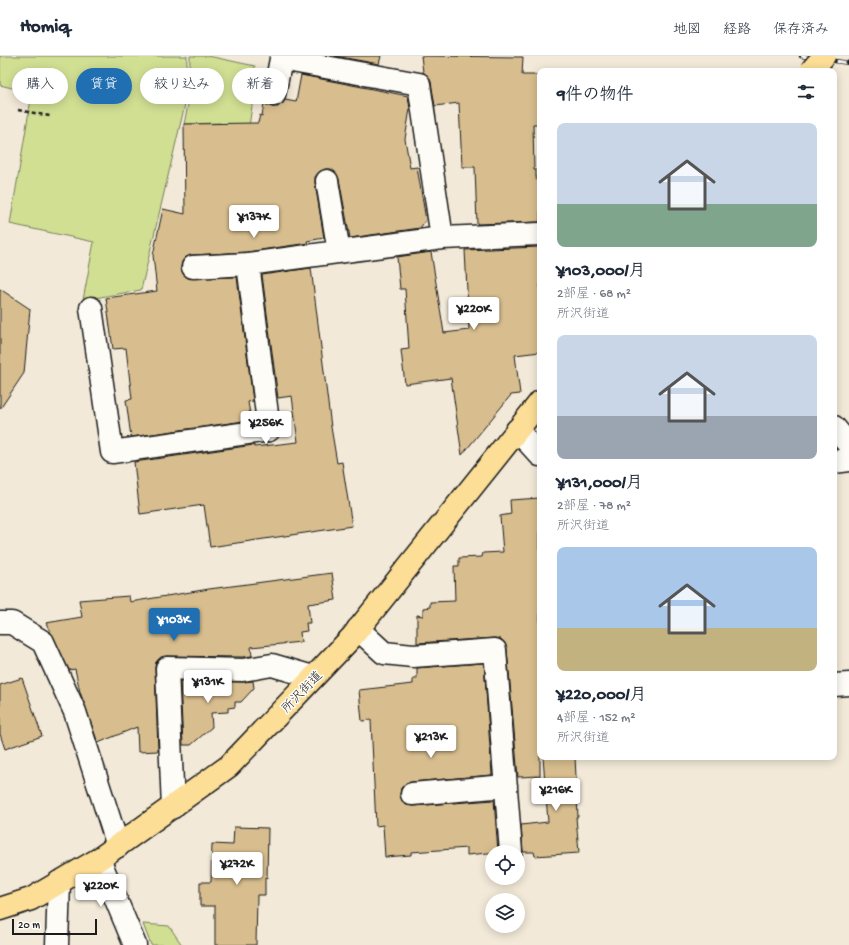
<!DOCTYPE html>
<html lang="ja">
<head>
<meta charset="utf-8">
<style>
	body { margin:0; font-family:"Gochi Hand","Klee One",sans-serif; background:#f6f6f7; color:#1f2937; height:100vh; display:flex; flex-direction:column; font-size:15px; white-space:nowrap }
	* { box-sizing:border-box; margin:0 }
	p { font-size:13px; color:#747a83 }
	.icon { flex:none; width:22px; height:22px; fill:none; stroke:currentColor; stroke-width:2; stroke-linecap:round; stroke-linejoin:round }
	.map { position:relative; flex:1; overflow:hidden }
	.panel { position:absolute; left:537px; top:12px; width:300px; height:692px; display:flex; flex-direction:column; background:#fff; border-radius:8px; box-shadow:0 2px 10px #0003 }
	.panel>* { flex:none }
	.top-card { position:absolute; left:12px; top:12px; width:380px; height:36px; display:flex; gap:8px }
	.tools { position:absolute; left:485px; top:789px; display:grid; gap:8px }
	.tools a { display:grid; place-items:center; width:40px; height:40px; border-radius:50%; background:#fff; box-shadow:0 2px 10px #0003; font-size:20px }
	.scale { position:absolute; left:12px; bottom:10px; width:85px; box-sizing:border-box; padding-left:4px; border:2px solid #1c1c1c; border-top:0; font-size:11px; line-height:14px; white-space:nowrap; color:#1c1c1c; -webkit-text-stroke:3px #fdfcf7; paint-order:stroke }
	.price { position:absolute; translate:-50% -34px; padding:0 9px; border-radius:4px; background:#fff; color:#222; font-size:13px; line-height:26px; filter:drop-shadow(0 1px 2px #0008) }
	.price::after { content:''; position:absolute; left:50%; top:24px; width:12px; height:9px; margin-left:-6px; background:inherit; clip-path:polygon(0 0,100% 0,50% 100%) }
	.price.active { background:#1f6fb2; color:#fff }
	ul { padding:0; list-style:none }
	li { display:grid; align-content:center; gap:8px; height:212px; padding:0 20px }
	li span { display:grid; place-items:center; height:124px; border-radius:8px; color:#555 }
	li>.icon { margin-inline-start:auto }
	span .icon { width:72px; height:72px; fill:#fffc; stroke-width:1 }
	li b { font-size:17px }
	h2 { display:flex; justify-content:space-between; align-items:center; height:48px; padding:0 20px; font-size:17px }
	.tag { padding:0 14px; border-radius:18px; background:#fff; box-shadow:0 2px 10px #0003; font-size:14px; line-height:36px }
	.tag.active { background:#1f6fb2; color:#fff }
	header { display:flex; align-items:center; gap:24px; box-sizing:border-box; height:56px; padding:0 20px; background:#fff; border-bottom:1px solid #e0e1e3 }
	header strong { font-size:19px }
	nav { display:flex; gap:22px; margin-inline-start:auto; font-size:14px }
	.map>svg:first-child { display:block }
	.green { fill:#d1df93; stroke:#767e58 }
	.building { fill:#d8be8e; stroke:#1c1c1c }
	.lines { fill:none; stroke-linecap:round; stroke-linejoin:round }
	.minor-casing { stroke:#1c1c1c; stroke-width:25 }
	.major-casing { stroke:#1c1c1c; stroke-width:25 }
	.path { stroke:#1c1c1c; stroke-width:2.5; stroke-dasharray:4 3; stroke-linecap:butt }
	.minor { stroke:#fdfcf7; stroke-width:22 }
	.major { stroke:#fcde96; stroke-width:22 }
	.rail-casing { stroke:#1c1c1c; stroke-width:4.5 }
	.rail { stroke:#fdfcf7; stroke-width:3; stroke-dasharray:9; stroke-linecap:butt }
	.major-bridge-casing { stroke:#1c1c1c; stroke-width:25; stroke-linecap:butt }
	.major-bridge { stroke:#fcde96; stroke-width:22 }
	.labels { text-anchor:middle; stroke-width:3; stroke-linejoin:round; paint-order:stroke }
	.street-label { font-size:13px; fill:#1c1c1c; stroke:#fdfcf7 }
</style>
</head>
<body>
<header>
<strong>Homiq</strong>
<nav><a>地図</a><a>経路</a><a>保存済み</a></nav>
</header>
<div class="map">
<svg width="849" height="889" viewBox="0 0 849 889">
	<rect width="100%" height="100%" fill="#f2e9d8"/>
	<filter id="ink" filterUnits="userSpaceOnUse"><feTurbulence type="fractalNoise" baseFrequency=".025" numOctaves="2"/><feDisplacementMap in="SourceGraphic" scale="8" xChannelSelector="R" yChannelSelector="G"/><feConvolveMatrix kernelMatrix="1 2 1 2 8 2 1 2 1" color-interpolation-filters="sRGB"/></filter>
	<g filter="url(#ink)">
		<path class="green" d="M0,0H187L186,44L141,234L83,244L94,186L10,168L32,37L0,29Z
			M190,0H208L255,10L252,22L256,23L247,84L220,67L184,68L189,44Z
			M143,868L169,870L182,889H151Z"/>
		<path class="building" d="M335,0H381L379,8Z
			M421,0L523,1L522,19H540V68H533L534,114H536V124H540V166L477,168L475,111H462L459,47L435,50L431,26L428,20L423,16Z
			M301,19L408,40L410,53L405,83L410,112L417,111L426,164L420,172L350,182L339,123L336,117L331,113H325L319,116L315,121V127L324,182L307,185L308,187L247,196L192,199L186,201L182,206L181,212L183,218L188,222L237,221L253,345L248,346L251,364L131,381L126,344L132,343L126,292L113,293L106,242L157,235L153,199L163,153L185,158L184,68L258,67L260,59L262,60L264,47L272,51H278L285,44L296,46Z
			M540,191V296L515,299L520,338L511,339L462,399L451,322L405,328L401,294L409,293L405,233H400L397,201L431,196L444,277L469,274L465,194Z
			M311,212L331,371L337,407L342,406L352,470L210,491L204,449L140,458L134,406L254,389V391L298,386L292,340L278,342L262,219Z
			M0,233L30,253L24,317L0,353Z
			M540,442V720L518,721L507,593L505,587L501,583L494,582L417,587V559L423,560V552L430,551V546L455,545L454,510H459V502L482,501L483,497L503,496L500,460L511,458L510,444Z
			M332,517L336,544L308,548L310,567H306L307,575L300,576L301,586L251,591L252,600L242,601L167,600L161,601L156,606L155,613L158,695L138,696L137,671L98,687L80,636L75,613L69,614L46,567L82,561L79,544L129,540L130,546L209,533Z
			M484,607L492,719L411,726L405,728L401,732L400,739L402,745L406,749L413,750L494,744L498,796L467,799V792L411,796V799L385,801L383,769L376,770L371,664L362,665L359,634L413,628V623H417V612Z
			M22,622L42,680L5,693L0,678V629Z
			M180,625L243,626L253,625L254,632L241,646H235V651L228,652V656L211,657L212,671L191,689H183Z
			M543,701H575L578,761H576L579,797L535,800L534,796H523L521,769L548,766Z
			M234,771L268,772L267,822L265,821V839H257L256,889H215V850H200V826H211L212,788L233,789Z"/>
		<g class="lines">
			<defs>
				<path id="minor" d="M274,39L281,3L419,28L442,182
					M327,125L339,196
					M193,211L248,208L442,182L540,178
					M91,252L112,396L269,374L248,208
					M834,371L849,389
					M517,374L540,399
					M834,406L849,404
					M0,567H12L43,586L75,656L118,790
					M358,573L384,597L413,600L495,594L511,796
					M834,629L849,628
					M412,738L506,730
					M173,751L167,612L243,614L272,609L313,621
					M99,803L135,889
					M57,889L59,826"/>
				<path id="major" d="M0,853L31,843L99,803L229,710L352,581L540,346"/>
			</defs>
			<use href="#minor" class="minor-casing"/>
			<use href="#major" class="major-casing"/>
			<path class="path" d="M18,54L50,60"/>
			<use href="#minor" class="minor"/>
			<use href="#major" class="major"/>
			<defs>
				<path id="rail" d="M801,0L849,7"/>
			</defs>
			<use href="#rail" class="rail-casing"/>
			<use href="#rail" class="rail"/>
			<defs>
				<path id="major-bridge" d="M811,15L824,0"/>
			</defs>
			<use href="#major-bridge" class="major-bridge-casing"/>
			<use href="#major-bridge" class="major-bridge"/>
		</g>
	</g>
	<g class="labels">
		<g class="street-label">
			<text transform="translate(301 635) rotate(-46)" y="5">所沢街道</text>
		</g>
	</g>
</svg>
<div class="tools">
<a><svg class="icon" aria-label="locate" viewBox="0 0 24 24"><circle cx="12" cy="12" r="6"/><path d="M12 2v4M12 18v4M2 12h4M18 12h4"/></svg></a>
<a><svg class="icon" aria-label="layers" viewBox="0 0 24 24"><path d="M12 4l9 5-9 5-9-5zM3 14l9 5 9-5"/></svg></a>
</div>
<div class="scale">20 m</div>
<b class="price" style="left:254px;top:183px">¥137K</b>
<b class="price" style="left:474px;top:275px">¥220K</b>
<b class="price" style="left:266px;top:389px">¥256K</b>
<b class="price active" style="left:174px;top:586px">¥103K</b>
<b class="price" style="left:208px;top:648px">¥131K</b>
<b class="price" style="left:431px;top:703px">¥213K</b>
<b class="price" style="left:556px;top:756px">¥216K</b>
<b class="price" style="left:237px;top:830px">¥272K</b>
<b class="price" style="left:101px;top:852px">¥220K</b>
<div class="top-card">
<a class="tag">購入</a>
<a class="tag active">賃貸</a>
<a class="tag">絞り込み</a>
<a class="tag">新着</a>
</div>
<section class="panel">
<h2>9件の物件<svg class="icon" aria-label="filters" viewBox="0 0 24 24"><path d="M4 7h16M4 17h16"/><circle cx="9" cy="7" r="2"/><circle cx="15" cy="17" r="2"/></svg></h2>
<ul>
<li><span style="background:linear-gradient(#c9d6e8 65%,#7fa58c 0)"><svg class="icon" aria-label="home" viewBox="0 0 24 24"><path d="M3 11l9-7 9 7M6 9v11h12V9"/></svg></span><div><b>¥103,000/月</b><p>2部屋 · 68 m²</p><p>所沢街道</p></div></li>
<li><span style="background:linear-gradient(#c9d6e8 65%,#9aa5b1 0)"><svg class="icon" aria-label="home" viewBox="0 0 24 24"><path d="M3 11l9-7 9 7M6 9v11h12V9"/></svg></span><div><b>¥131,000/月</b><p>2部屋 · 78 m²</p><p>所沢街道</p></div></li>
<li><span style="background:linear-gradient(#a9c7e8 65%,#c2b280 0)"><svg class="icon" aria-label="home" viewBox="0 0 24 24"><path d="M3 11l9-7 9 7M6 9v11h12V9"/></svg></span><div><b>¥220,000/月</b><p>4部屋 · 152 m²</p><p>所沢街道</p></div></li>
</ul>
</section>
</div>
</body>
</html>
